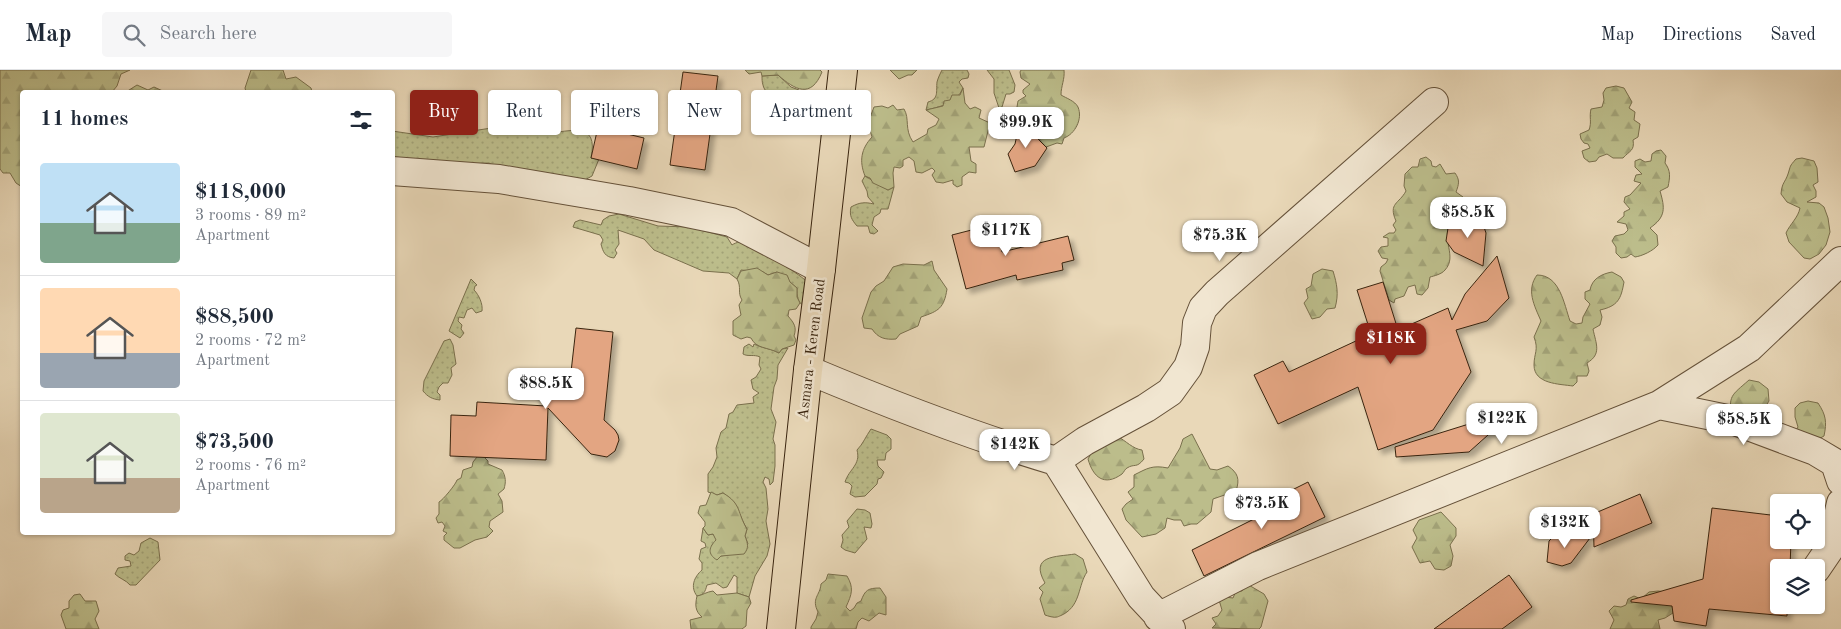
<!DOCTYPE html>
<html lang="en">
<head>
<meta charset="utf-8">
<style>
	body { margin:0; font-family:"Old Standard TT",serif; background:#f6f6f7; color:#1f2937; height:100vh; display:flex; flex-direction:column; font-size:19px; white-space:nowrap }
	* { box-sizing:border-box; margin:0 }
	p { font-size:16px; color:#747a83 }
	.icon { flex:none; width:28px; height:28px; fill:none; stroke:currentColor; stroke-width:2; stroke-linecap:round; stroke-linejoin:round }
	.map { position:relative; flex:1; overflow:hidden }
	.details { position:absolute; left:20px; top:20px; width:375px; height:445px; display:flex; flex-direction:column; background:#fff; border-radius:5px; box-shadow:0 1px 4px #0004 }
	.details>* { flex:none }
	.banner { position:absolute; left:410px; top:20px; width:475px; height:45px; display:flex; gap:10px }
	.tools { position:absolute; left:1770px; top:424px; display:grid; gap:10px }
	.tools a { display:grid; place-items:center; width:55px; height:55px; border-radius:5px; background:#fff; box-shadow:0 1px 4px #0004; font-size:25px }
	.price { position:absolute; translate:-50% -42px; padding:0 11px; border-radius:10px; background:#fff; color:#222; font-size:16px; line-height:32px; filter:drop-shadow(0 1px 2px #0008) }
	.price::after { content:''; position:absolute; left:50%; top:30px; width:15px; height:11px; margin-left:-8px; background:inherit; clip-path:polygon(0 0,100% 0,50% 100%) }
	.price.on { background:#8f2418; color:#fff }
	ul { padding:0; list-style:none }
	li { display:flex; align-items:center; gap:15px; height:125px; padding:0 20px }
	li+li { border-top:1px solid #e0e1e3 }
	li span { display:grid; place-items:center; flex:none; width:140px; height:100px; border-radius:5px; color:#555 }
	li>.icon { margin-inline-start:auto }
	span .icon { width:60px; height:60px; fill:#fffc; stroke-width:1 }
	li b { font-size:21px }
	h2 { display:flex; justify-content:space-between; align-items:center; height:60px; padding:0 20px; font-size:21px }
	.chip { padding:0 18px; border-radius:5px; background:#fff; box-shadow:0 1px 4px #0004; font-size:18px; line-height:45px }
	.chip.on { background:#8f2418; color:#fff }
	header { display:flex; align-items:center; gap:30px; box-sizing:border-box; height:70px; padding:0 25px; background:#fff; border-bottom:1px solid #e0e1e3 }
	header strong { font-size:24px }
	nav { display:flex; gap:28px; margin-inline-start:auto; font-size:18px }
	.search { width:350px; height:45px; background:#f6f6f7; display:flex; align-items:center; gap:12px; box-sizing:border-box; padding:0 18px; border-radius:5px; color:#747a83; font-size:19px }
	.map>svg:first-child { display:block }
	.green { fill:url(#green-dots); stroke:#7a704d }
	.forest { fill:url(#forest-firs); stroke:#7a704d }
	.building { fill:#e3a582; stroke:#39240f; filter:url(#shadow) }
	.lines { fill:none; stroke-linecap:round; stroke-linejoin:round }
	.minor-casing { stroke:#655139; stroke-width:30 }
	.trunk-casing { stroke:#39240f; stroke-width:30 }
	.minor { stroke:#f1e6d1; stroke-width:28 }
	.trunk { stroke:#e9d8b8; stroke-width:28 }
	.labels { text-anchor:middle; stroke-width:5; stroke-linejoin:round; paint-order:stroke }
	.street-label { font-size:15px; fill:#39240f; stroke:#f1e6d1 }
</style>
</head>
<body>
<header>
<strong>Map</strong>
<div class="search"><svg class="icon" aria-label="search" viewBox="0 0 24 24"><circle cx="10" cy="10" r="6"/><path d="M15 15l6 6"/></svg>Search here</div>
<nav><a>Map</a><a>Directions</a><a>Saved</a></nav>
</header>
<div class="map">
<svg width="1841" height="559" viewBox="0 0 1841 559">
	<defs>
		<pattern id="green-dots" width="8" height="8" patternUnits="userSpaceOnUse" patternTransform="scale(1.25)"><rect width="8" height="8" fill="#bcbd8b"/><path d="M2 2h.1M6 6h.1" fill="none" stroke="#a2a277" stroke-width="1.8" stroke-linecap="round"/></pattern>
		<pattern id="forest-firs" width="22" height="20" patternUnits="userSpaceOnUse" patternTransform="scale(1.25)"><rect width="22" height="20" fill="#bcbd8b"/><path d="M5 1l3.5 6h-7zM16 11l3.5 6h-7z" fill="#a2a277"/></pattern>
		<filter id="shadow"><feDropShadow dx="4.5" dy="4.5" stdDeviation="2.5" flood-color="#0004"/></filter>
	</defs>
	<rect width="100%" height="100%" fill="#e9d8b8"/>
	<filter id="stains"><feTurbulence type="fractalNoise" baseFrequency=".004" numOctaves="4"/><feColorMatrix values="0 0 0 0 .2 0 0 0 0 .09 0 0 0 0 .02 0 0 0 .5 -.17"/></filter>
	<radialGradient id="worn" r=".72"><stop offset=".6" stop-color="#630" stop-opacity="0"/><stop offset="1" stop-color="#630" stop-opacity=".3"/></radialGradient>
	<path class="green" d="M942,0H967L969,4L968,8L962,9L959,12L963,18C957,33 940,37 926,40L928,32C939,29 936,22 937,12C938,8 940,4 942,0Z
		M987,0H1009L1015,15L1014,22L1010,24H1006L1002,37L999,38L994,23V9Z
		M778,5L791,17L799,20L794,26L788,29V33L779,36L780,46L775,49H767C759,41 767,39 768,31C770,23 764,21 763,15C762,12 762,9 762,6Z
		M524,55C531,57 540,63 547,63C570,62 599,50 591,88L599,89L592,106L583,111L509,103L489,93L462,94L393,89L392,61L433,67L498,57Z
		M865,106L888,120L894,117L888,139H881L880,143L874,147L872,155L878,161L874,164L870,163L868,156H857C852,150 849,146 851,137C860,132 865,132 874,134L868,127L867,121L862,111Z
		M619,144L658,156L689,157L727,167L732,175C733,174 738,172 739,172C748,172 800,204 806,211L804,236C797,232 797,226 797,218L777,202L768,205L763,202L741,200L737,209L729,203L703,201L654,180L644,169L618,160L619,174L615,180L617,183L614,188C605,187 603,182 601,174L603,170L600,165L573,157L575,152L580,150L601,155L603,150L609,146Z
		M471,209L477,215L475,216L474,220C479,225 483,234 482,241L476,243L472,238L467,240L464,248L459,247L458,251L462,255L461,259L464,263L460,268L449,261Z
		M450,269L453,275L456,294L451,298L452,305L448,313H443L439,317L437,322L440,325V330C432,329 428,327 423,321L424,311L444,271Z
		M749,274L753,277L754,274C761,278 770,278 779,283L782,279L788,278L778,295L777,309L774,317L771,339L776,352L773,369L775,375V396L773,412L770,415L769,409L765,407L763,412L766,418L768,439L766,451L770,474L767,486L755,506L749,527L737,523V507L734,505L727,517L723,518L716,513L707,515C705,522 704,525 697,526C690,517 694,507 702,500V493L699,489L701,479L706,477L705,473L701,471L703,458L708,465L713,464L717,470L711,476L721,486L733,484L748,474L745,466L747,459C739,446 738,432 723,423L717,425L708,422V404L713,397L717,387L716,378L721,362L726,358L729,344L733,342L737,335L754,333L753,327L759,323L753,319L751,310L756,307L761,299L759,295L760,287C754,284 748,287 743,284L744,277Z
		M871,359L887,365L891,369V379L886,383L885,390H877L878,396L884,402L881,408L878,409L877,414L865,426L855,427L850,424L852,416L849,413L845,412C849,399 861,395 857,380C863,374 866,366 871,359Z
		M857,439L865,440L870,443L872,454L871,458L864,457L867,469L855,483L845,480L841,477L843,470L842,465L849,457L847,451Z
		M150,468L158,472L160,490L136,515H130C126,510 120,509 115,504L118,498L131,496L130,491L125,490V486L129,483L134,485L139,481L141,473Z"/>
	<path class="forest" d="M0,0H130L121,4L117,16L112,22H22V117L16,113L10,103H3L0,99Z
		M251,0H283L286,9L296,7L311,18L312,22H246L245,18Z
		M745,0H820L822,2C811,29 795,20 778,5L762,6L761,2L749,4Z
		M890,0H917L912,5H908L899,9Z
		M1021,0H1064C1065,9 1061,16 1061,25C1066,28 1075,31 1078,37C1083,49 1075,64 1064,68L1062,74L1057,73L1046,77L1020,50L1017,37L1018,31L1026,26L1023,23V20L1030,14L1021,8L1020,2Z
		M137,15L148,20L154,17L165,22H126Z
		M1616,16L1624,18L1632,32L1629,38L1635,42L1634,50L1640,54L1638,67L1633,70C1635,81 1629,81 1623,88H1613L1607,84L1599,87L1596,91L1589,92L1584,88L1582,81L1590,78L1588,74L1584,73L1581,69L1580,64L1589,60C1592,52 1589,47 1591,39L1602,37L1604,30L1603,23L1606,18Z
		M963,18L965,33L970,39L975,37L981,40L979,48L990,53L984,77H969L971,91L976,94V103L969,102L962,107V115L957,117L953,114V110L943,113L936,112L932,105L935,101L932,98L922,103L916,102L914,91L909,87L903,90V96L900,98L894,97L893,103L894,117L888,120L873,113L870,108L865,106C859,91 861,79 872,67L868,53L874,37L882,36L888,38L893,35L897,40L904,39C910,49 904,59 913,72L927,64L928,59L936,55L939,49L926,40L943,36L944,31L950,30L952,25H960Z
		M1661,80L1666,86L1665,93C1671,101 1670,107 1668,117L1660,121C1665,138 1666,147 1650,158L1657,165L1658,175C1653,181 1642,186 1635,187L1631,184L1627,187L1621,188L1616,183V177L1612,171L1615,166L1624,164L1628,160L1626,154L1617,152L1624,146V142L1630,139L1624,132L1625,127L1630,125L1641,113L1634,111L1636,105L1642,104L1635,97V91L1640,89L1645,92L1651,91L1652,84L1656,81Z
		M1426,87L1431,91L1432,96L1436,97L1440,94L1446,104L1455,103C1460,110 1459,114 1456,122L1463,127L1465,138L1453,144L1445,143L1451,153C1440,169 1458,186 1445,200C1442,204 1434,206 1430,207L1428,218L1422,225L1417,224L1415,215L1408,217L1404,226L1395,229L1394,233L1389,230L1380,201L1381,197L1386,193L1388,189L1382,188L1378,181L1381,177L1388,176V168L1383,167L1389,163H1394L1396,160L1393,155L1396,151C1388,133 1399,134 1406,121L1404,116L1405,104L1412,97H1418L1420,89Z
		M1802,88L1814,91L1817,98L1818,112L1813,115L1816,121V127L1807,132L1819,133L1824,137L1828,148L1830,162L1826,175L1819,184L1810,189L1804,188L1789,172L1786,163C1790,154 1798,148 1800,138L1787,132L1781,124C1782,112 1785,113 1788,104C1791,95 1789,97 1796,89Z
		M932,191L934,200L947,219C944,238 939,241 921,247L918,256L900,264L896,269C885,270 878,268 872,259L864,258L862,248L871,222L876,216L884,211L893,197L903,194L924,195Z
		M757,198L768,205L777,202L787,205L790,212L797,218V227L800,233L796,239L789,240L788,246C794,253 797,257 794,266L796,270L794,275L782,279L779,283C768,277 756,279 751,268L747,267L741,269L733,265V251L741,245L739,235L742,230C737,222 742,218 737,209L741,201Z
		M1322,199L1333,201C1337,214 1339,224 1335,238L1327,239L1320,247L1312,249L1304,233L1308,228L1306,219L1311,216L1313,204Z
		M1612,202L1621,207L1624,212C1621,229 1618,236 1600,240L1602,247L1600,255L1593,259C1596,274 1602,284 1587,293L1589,301L1587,306H1577V312L1573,316C1559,314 1534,314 1534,295C1534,283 1539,280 1534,267L1541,251C1534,235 1526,220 1537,205C1560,205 1564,234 1570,251L1576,254L1582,253L1583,247L1590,234L1585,229V222L1590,220C1592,209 1601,204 1612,202Z
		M1749,310L1759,312L1768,319L1769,331L1762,342L1732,350C1728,325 1731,326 1749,310Z
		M1808,331L1818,333C1826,345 1827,352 1824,366L1815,371L1794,363L1798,357L1795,347V338L1800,333Z
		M1192,364L1210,399L1217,400L1228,396C1238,403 1240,409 1236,421L1213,429L1211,442L1197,454H1191L1184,456L1181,450H1174L1167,448L1165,458L1156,464L1142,467L1126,450L1122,439L1126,434L1133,429L1128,422L1134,417V405C1148,398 1152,395 1168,398L1180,378L1183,369Z
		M1117,366C1126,371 1133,379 1142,380L1144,389C1136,399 1135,393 1127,398C1125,399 1124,402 1122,404C1104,417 1093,407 1088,389L1092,382Z
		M477,387H484L488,391V394L502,400C506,407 506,412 504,419L498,424L502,431L503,442L490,451L489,457L493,461L487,467L475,470L460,478H454L444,470V466L447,463L443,461L445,456L442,452L438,453L436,448L439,444V432C443,430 456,414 457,410L461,408L463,400L472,397L473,392Z
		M711,422L717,425L723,423C742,434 737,443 747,459L745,466C748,474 749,478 744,484L721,486L717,490C707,484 709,477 716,470L713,464L708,465L703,458L705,456V452L698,443L700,436L706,435Z
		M1441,442L1456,458V466L1450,475L1453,486L1451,496L1444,500L1435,499L1430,491L1420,493L1412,477L1417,468L1413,460L1419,450Z
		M1075,484L1083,489L1087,502C1078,515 1081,534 1064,544C1064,544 1058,547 1057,547C1054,548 1048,546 1045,545L1040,529L1043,522L1039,518L1045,513C1029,485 1056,487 1075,484Z
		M828,504L847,506C854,518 852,524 846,537L850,541L854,538L857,533L861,531C865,520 868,518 880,518L886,527V545L879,543L869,551L862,548L858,552L856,559H811V557L816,549L818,542C811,528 820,526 821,514L826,510Z
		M1247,514L1264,524L1268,531L1261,557L1259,559L1212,558L1216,554L1212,548L1218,546L1222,540L1219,530L1225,527L1233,528L1236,521H1242Z
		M713,521L717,525L737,523L749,527L751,533L747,540L746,556L742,559H691L690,550L702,547C695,541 695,535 697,526C703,525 706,522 713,521Z
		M1658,521L1666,522L1672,533L1673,543L1665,548L1658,550L1660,559H1610L1614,550L1609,541L1614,536L1621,537L1626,535L1628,529L1634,526L1641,529L1649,522Z
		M80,524L85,531H96L99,541L95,549L99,559H66L61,545L63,540L69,538V531L74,525Z"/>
	<path class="building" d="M683,2L718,6L705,100L670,95Z
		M1021,46L1039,70L1047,78L1035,96L1015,102L1008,84L1015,74Z
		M598,57L644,68L637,99L591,88Z
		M1462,146L1475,147L1484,157L1486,163L1483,196L1454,182L1446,171L1448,158L1456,148Z
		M995,154L1002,182L1068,166L1074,190L1062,193L1063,200L1017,210L1016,205L966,219L952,165Z
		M1497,186L1509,228L1487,251L1456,260L1471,302L1433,360L1378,380L1358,317L1278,354L1254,305L1283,291L1289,302L1371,264L1357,220L1383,212L1398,260L1448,238L1452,250L1465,224Z
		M576,258L613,262L604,350L615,360L618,365L619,370L615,381L607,387L591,384L548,338L546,390L450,386L451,345L476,346L477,332L546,336L531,321V302H571Z
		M1517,339L1469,382L1396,387L1395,377Z
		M1308,412L1325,447L1204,506L1192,480L1272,440L1268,432Z
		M1640,424L1652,453L1594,477L1593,444Z
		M1712,438L1779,446V470H1791L1790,498H1779V535H1787V546L1709,539L1706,556L1674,551L1672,536L1631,532V530L1703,509Z
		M1563,463L1590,468L1571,493L1562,496L1547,492L1549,471L1553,467Z
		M1509,505L1532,537L1502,559H1434Z"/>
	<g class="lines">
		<defs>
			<path id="minor" d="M392,101L499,109L629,131L731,152L821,199
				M808,300C889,334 971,366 1056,391L1141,527L1171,559
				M1659,335L1732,350L1815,381L1835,393L1841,411
				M1056,391L1085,371L1146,338L1170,322L1188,297L1195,277L1197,253L1203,238L1217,223L1434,32
				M1816,499L1831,477L1841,433
				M1158,547L1258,496L1659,335L1749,278L1841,191"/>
			<path id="trunk" d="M781,559L808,300L821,199L843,0"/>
		</defs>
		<use href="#minor" class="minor-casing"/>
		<use href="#trunk" class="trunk-casing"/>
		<use href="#minor" class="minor"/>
		<use href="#trunk" class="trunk"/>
	</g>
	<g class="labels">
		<g class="street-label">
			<text transform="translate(811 279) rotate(-83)" y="5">Asmara - Keren Road</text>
		</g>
	</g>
	<rect width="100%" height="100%" filter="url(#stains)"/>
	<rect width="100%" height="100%" fill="url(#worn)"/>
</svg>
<div class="tools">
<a><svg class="icon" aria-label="locate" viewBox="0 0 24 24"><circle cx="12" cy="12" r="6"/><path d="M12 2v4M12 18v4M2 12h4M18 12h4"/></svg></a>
<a><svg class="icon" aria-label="layers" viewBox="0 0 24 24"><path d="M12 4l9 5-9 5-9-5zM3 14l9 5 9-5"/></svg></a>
</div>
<b class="price" style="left:1026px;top:79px">$99.9K</b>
<b class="price" style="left:1468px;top:169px">$58.5K</b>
<b class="price" style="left:1006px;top:187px">$117K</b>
<b class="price" style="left:1220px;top:192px">$75.3K</b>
<b class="price on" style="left:1391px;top:295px">$118K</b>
<b class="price" style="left:546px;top:340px">$88.5K</b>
<b class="price" style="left:1502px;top:375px">$122K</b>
<b class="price" style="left:1744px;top:376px">$58.5K</b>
<b class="price" style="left:1015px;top:401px">$142K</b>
<b class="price" style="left:1262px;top:460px">$73.5K</b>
<b class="price" style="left:1565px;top:479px">$132K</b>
<div class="banner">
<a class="chip on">Buy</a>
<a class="chip">Rent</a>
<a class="chip">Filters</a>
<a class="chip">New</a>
<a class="chip">Apartment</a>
</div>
<section class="details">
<h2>11 homes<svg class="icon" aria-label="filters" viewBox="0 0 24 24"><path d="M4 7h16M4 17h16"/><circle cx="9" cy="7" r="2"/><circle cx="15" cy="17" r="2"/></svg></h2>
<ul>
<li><span style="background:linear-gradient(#bfe0f5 60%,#7fa58c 0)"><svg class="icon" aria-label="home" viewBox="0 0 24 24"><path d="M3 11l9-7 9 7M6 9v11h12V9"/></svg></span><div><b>$118,000</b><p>3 rooms · 89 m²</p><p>Apartment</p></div></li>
<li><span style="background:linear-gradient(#ffd9b3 65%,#9aa5b1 0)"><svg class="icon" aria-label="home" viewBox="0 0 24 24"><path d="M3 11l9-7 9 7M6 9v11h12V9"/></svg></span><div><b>$88,500</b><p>2 rooms · 72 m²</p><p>Apartment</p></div></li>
<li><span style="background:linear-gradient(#dfe7d0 65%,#b9a48a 0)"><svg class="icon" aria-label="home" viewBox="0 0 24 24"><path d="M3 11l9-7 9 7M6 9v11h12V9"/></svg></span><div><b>$73,500</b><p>2 rooms · 76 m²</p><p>Apartment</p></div></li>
</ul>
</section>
</div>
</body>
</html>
